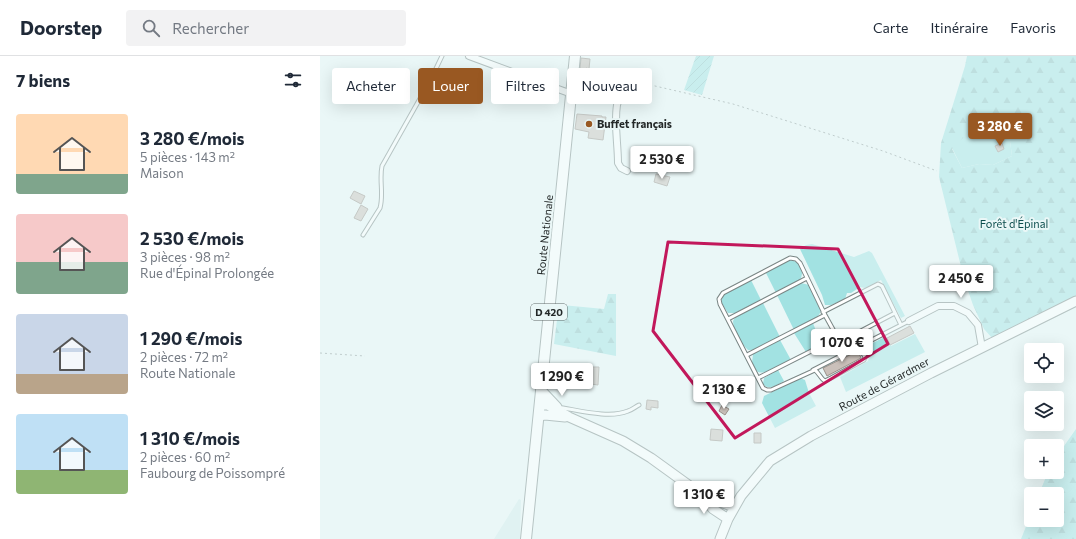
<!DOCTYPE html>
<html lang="fr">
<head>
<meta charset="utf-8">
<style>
	body { margin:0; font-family:Commissioner,sans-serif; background:#f2f2f3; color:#1f2937; height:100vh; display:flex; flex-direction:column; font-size:15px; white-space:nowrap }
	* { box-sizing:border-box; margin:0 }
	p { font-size:13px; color:#747a83 }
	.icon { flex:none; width:22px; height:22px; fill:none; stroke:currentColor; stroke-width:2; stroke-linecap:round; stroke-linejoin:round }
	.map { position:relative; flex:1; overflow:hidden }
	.details { display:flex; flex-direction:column; background:#fff; width:320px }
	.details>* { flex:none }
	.guide { position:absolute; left:12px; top:12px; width:380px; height:36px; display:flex; gap:8px }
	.fabs { position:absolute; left:704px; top:287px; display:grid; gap:8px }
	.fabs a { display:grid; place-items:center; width:40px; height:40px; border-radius:4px; background:#fff; box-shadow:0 4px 16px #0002; font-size:20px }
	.price { position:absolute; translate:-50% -34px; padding:0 9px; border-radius:4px; background:#fff; color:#222; font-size:13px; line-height:26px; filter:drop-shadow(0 1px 2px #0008) }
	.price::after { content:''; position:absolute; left:50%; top:24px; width:12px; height:9px; margin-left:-6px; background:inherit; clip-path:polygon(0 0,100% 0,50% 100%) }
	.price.on { background:#995822; color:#fff }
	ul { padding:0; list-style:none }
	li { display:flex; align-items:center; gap:12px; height:100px; padding:0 16px }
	li span { display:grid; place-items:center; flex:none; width:112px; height:80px; border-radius:4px; color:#555 }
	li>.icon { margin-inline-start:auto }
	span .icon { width:48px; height:48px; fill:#fffc; stroke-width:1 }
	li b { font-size:17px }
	h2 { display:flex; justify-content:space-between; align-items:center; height:48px; padding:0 16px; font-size:17px }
	.tag { padding:0 14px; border-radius:4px; background:#fff; box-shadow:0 4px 16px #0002; font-size:14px; line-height:36px }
	.tag.on { background:#995822; color:#fff }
	header { display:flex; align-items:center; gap:24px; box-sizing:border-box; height:56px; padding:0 20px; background:#fff; border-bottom:1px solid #e0e1e3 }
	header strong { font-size:19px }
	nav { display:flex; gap:22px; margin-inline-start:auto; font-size:14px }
	.search { width:280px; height:36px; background:#f2f2f3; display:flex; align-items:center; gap:10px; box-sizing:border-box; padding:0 14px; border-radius:4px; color:#747a83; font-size:15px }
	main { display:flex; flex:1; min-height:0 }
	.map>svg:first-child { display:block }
	.built { fill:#d4ebea }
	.grass { fill:#a2e2e2 }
	.forest { fill:url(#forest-firs); fill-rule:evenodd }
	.garden { fill:url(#garden-furrows) }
	.building { fill:#cac0ba; stroke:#9a918a }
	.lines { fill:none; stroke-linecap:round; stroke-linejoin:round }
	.service-casing { stroke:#7a8685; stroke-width:5 }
	.minor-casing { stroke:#7a8685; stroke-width:8 }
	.secondary-casing { stroke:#7a8685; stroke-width:11 }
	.primary-casing { stroke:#7a8685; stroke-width:12 }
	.path { stroke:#8e9797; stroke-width:1; stroke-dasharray:2 3; stroke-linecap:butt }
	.service { stroke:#fff; stroke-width:3 }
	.minor { stroke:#fff; stroke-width:6 }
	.secondary { stroke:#fff; stroke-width:9 }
	.primary { stroke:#fff; stroke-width:10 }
	.marked { fill:none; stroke:#c2185b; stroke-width:3; stroke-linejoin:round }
	.poi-dot { fill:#995822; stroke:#eaf7f7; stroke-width:1.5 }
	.labels { text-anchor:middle; stroke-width:4; stroke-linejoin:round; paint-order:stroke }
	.shield { fill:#eaf7f7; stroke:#5f6767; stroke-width:1 }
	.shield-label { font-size:10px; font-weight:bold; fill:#242929 }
	.poi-label { font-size:11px; font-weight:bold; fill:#242929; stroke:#eaf7f7; text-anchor:start }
	.park-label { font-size:11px; fill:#0c4d4d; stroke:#eaf7f7 }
	.street-label { font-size:11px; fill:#242929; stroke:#eaf7f7 }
</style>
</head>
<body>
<header>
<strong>Doorstep</strong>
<div class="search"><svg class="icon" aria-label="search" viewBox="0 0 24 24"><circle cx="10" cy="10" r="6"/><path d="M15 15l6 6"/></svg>Rechercher</div>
<nav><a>Carte</a><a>Itinéraire</a><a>Favoris</a></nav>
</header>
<main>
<section class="details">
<h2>7 biens<svg class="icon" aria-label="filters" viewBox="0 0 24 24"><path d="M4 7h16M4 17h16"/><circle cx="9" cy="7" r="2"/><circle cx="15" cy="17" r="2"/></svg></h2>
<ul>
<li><span style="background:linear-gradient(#ffd9b3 75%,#7fa58c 0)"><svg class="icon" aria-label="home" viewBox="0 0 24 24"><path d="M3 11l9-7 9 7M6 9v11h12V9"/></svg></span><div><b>3 280 €/mois</b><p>5 pièces · 143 m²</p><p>Maison</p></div></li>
<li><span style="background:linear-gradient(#f6c9c9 60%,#7fa58c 0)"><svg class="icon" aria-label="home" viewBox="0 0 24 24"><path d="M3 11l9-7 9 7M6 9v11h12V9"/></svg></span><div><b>2 530 €/mois</b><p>3 pièces · 98 m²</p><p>Rue d'Épinal Prolongée</p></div></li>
<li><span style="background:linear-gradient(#c9d6e8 75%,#b9a48a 0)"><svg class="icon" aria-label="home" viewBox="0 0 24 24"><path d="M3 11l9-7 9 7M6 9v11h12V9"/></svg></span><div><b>1 290 €/mois</b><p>2 pièces · 72 m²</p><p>Route Nationale</p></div></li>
<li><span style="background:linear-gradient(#bfe0f5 70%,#8fb573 0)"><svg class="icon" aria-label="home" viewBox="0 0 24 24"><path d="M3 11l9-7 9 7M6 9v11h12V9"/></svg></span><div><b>1 310 €/mois</b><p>2 pièces · 60 m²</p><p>Faubourg de Poissompré</p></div></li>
</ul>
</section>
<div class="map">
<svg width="756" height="483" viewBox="0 0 756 483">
	<defs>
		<pattern id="forest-firs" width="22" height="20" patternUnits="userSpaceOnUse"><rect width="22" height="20" fill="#a2e2e2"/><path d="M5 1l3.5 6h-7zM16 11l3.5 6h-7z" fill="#8bc2c2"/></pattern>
		<pattern id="garden-furrows" width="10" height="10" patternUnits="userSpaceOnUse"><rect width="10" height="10" fill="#a2e2e2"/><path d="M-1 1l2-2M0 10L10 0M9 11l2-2" fill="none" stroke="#8bc2c2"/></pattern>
	</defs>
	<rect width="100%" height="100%" fill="#eaf7f7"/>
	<path class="built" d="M199,443L201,444L200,483H174Z"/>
	<path class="grass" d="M659,66L669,75L689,77L692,100L673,109L659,108L642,112L632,92Z
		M492,188L534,201L549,195L552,197L585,260L581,262L561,224L545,232L540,231L531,237H527L525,243L511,249H505L502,239L480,193L486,189Z
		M469,204C480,204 486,217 479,225L456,237L446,217Z
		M431,224L441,244L415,257H408L401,246L404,238Z
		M481,227L489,229L501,254C499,265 482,269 474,274L457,239Z
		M443,247L460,281L433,294H428C421,288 413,273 413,265L416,260Z
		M493,267L496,275L495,276L501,289L486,296L474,277Z
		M595,278L605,296L526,336L520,321L548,305L549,302L546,300L544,295L546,290C552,288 561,282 566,281L571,290Z
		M460,284L471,304C464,307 443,321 437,315C435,313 433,309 432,307L433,298Z
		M458,314L464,325C457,329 449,335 443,328L444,322Z
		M480,322L485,324L489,337L496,350L455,372L442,347L444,340Z"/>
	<path class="forest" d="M647,0H756V250L673,283L664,273L653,249L644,223L619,121L621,87L645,10ZM659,66L669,75L689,77L692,100L673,109L659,108L642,112L632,93Z
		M288,238H296V300L234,288L237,264L242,249L284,253Z
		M756,373V483H701L711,458V464H737V438H719L728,416H737V400Z"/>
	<path class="garden" d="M376,0H394L382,39L364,34Z"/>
	<path class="building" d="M261,2L270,3L269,13L266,12L264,24H259Z
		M257,58L282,60V61H286L283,84L268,82L269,76L255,73Z
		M682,87L684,93L678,96L675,90Z
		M336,118L350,121L347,130L334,126Z
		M34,135L45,140L41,148L30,142Z
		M41,149L48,153L41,165L34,162Z
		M590,270L594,277L570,289L567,282Z
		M538,295L541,302L507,320L503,312Z
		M272,311H279L278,329L271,328Z
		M327,344L338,345V352L331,351V354L326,353Z
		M402,349L409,353L405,359L399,355Z
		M391,373L403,374L402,385L390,384Z
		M434,377H441V387H434Z"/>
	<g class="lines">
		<defs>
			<path id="service" d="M43,179L60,152C64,138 59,124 62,110L111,23L122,0
				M503,256L558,228L562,230L581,269
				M408,263L487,222
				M520,286L575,257
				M526,297L505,259L480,207L476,203L470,202L403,237L399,243L400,248L443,332L447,334H451L495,314C499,317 501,323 505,325L511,322L544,304L545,301L539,291
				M427,299L505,259
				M493,314L589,265
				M438,322L517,282
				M237,351C258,354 289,363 308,355C312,354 315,351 319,349"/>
			<path id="minor" d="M149,0L249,37L256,34L294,27L298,28C303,35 299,42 297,49C294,68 298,88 298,107L301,112L307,115
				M589,265L618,250H634L648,257L658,269L662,292"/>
			<path id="secondary" d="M221,334L237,351
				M220,349H228L249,361L303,385L331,402L378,436L395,444L414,451
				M219,360L225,359L245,361
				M382,440L393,453L408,463
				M400,483L408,463L421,440L450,405L491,380L611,317L756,245"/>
			<path id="primary" d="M206,483L255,0"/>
		</defs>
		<use href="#service" class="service-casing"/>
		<use href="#minor" class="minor-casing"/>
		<use href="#secondary" class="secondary-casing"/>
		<use href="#primary" class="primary-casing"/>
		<path class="path" d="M305,28L322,27L413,48L563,95L617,115
			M0,297L45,300"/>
		<use href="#service" class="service"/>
		<use href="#minor" class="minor"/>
		<use href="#secondary" class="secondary"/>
		<use href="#primary" class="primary"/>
	</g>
	<path d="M0 0H756V483H0ZM348,186L518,193L568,288L415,382L333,275Z" fill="#eaf7f7" fill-opacity=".55" fill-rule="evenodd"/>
	<path class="marked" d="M348,186L518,193L568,288L415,382L333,275Z"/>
	<circle class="poi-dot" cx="269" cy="68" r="4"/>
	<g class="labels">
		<rect class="shield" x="211" y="248" width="36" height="16" rx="3"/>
		<g class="shield-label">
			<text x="229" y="260">D 420</text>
		</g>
		<g class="poi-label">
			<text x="277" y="72">Buffet français</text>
		</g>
		<g class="park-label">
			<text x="694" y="172">Forêt d'Épinal</text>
		</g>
		<g class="street-label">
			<text transform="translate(225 179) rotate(-84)" y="4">Route Nationale</text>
			<text transform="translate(564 328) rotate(-28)" y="4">Route de Gérardmer</text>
		</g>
	</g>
</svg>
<div class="fabs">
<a><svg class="icon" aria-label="locate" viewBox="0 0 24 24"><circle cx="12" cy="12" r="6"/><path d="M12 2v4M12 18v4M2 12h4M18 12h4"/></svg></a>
<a><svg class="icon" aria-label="layers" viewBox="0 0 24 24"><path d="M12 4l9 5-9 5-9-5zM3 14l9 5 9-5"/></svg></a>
<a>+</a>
<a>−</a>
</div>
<b class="price on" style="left:680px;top:91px">3 280 €</b>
<b class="price" style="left:342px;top:124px">2 530 €</b>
<b class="price" style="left:641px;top:243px">2 450 €</b>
<b class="price" style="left:522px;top:307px">1 070 €</b>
<b class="price" style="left:242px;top:341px">1 290 €</b>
<b class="price" style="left:404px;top:354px">2 130 €</b>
<b class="price" style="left:384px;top:459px">1 310 €</b>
<div class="guide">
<a class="tag">Acheter</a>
<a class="tag on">Louer</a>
<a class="tag">Filtres</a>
<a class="tag">Nouveau</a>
</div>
</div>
</main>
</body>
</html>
